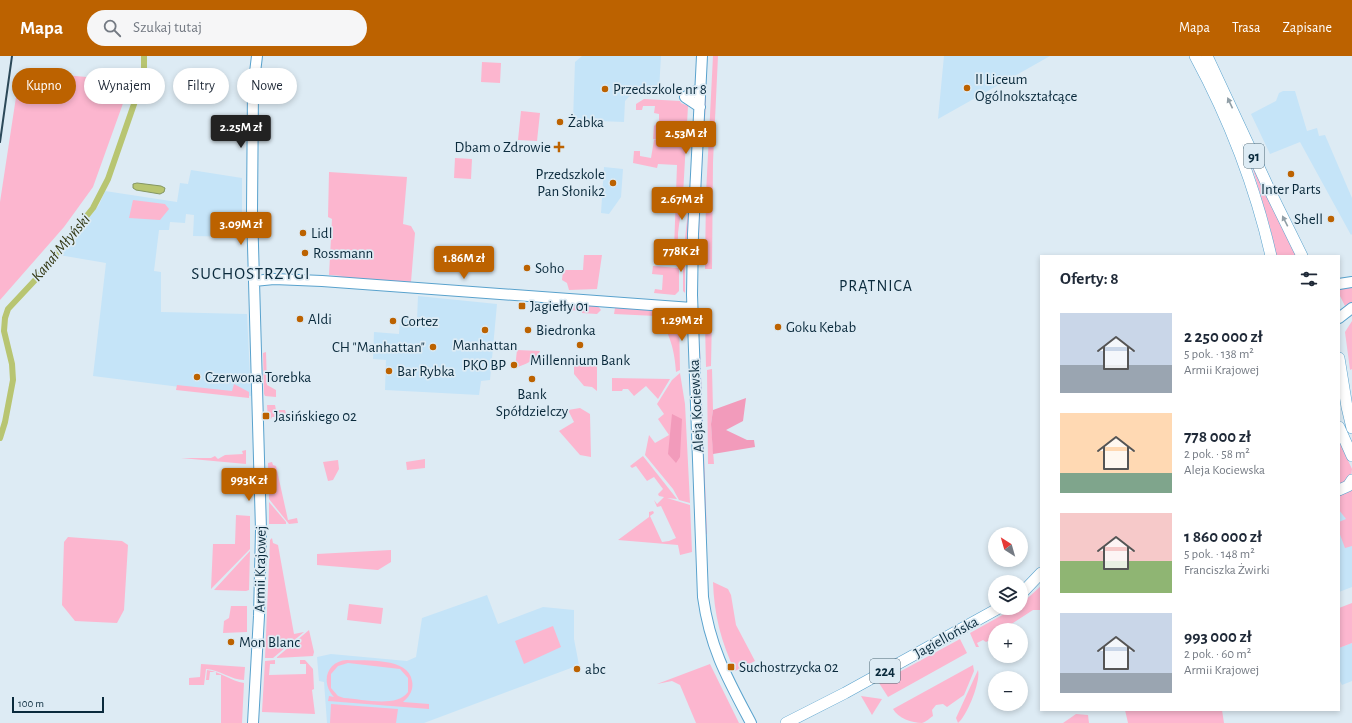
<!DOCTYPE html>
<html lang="pl">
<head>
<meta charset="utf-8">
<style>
	body { margin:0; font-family:"Alegreya Sans",sans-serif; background:#f6f6f7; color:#1f2937; height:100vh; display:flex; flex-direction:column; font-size:15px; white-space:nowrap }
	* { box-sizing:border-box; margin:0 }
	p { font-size:13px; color:#747a83 }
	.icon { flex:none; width:22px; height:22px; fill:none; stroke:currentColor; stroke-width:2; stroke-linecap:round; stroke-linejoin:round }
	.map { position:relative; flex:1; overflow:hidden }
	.details { position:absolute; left:1040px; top:199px; width:300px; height:456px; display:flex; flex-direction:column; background:#fff; border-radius:0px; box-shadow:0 2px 6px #0003 }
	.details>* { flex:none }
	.guide { position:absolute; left:12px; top:12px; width:380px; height:36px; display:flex; gap:8px }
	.needle { width:26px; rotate:323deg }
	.tools { position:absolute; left:988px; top:471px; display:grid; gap:8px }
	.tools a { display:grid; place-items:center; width:40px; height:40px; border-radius:50%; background:#fff; box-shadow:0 2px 6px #0003; font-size:20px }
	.scale { position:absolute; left:12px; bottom:10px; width:92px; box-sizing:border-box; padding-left:4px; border:2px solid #0a2a3c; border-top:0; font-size:11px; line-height:14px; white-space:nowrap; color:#0a2a3c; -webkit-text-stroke:3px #ddebf4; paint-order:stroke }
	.price { position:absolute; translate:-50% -34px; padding:0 9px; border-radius:4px; background:#bc6200; color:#fff; font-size:13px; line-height:26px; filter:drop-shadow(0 1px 2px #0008) }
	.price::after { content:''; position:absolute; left:50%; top:24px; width:12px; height:9px; margin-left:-6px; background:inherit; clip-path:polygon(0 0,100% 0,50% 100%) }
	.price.active { background:#222; color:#fff }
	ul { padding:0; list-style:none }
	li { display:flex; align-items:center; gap:12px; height:100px; padding:0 20px }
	li span { display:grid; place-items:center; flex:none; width:112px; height:80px; border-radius:0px; color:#555 }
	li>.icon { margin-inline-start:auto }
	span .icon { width:48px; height:48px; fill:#fffc; stroke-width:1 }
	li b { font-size:17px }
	h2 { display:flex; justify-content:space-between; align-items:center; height:48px; padding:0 20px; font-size:17px }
	.pill { padding:0 14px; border-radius:18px; background:#fff; box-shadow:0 2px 6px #0003; font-size:14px; line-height:36px }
	.pill.active { background:#bc6200; color:#fff }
	header { display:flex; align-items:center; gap:24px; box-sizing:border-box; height:56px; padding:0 20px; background:#bc6200; color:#fff }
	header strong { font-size:19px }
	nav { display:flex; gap:22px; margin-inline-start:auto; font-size:14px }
	.search { width:280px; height:36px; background:#f6f6f7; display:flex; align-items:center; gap:10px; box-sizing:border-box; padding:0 14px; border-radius:22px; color:#747a83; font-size:15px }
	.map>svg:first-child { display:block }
	.built { fill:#c5e4f8 }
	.green { fill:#fcb6cf; fill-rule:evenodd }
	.forest { fill:#f29bbb }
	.water { fill:#b8c571; stroke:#849661 }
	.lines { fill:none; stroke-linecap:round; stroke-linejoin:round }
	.canal { stroke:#b8c571; stroke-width:6 }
	.secondary-casing { stroke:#59a2cd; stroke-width:12 }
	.primary-casing { stroke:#59a2cd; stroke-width:12 }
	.secondary { stroke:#fff; stroke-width:10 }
	.primary { stroke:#fff; stroke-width:11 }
	.rail { stroke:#2c4959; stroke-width:2 }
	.oneway { fill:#919fa7 }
	.poi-dot { fill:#bc6200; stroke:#ddebf4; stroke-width:1.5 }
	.labels { text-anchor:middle; stroke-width:3.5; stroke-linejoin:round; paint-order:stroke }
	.shield { fill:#ddebf4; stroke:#496473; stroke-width:1 }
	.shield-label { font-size:14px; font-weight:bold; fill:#0a2a3c }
	.poi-label { font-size:15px; fill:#0a2a3c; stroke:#ddebf4; text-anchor:start }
	.street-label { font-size:15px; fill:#0a2a3c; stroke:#ddebf4 }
	.water-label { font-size:16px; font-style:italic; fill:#343915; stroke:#ddebf4 }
	.neighbourhood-label { font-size:16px; letter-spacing:1px; fill:#0a2a3c; stroke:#ddebf4 }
	.quarter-label { font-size:17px; letter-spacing:1px; fill:#0a2a3c; stroke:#ddebf4 }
</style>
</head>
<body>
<header>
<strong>Mapa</strong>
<div class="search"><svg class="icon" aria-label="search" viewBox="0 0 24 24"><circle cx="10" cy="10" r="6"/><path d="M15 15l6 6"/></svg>Szukaj tutaj</div>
<nav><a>Mapa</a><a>Trasa</a><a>Zapisane</a></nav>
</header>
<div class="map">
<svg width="1352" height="667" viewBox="0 0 1352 667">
	<rect width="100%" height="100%" fill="#ddebf4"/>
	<path class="built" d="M582,0H661L659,34L637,32L625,45L624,66L573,64L575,6Z
		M944,0H1050L938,63Z
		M1283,35H1295L1307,75L1317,72L1319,80L1325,79L1352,142V178L1351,179L1300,86L1270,98L1251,58L1276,45L1279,37Z
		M604,111L623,113L621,141L609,158L601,157Z
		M191,114L242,122V181L193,180L194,159L186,158L185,167L170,166L169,174H159L154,215L161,216V256L247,258L251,340L93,320L106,207L59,199L99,149L105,135L177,146L180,127L188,128Z
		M418,240L497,248L490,324L481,325L479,339L385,334L386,304L373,303L374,276L399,278L400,263H417Z
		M1339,451L1352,472V531L1339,536Z
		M487,539L498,568L543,551L574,554V583L579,609L424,667H327L324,626L319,625L317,601L331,598L407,605L416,601L422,562Z
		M1352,587V625L1342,629L1339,623V592Z"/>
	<path class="green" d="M706,0V46L700,143V190L699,144Z
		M713,0H718L713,106L712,213H705L706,138Z
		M482,6L501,7L500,27L481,26Z
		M20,15L131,25L93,131L64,171L0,244V146Z
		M644,43L680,45L681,47L688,50L683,139L678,177V210H676V194H674L677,109L658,108L657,112L633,107L634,95H640V100L651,102L654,84H659L653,83L654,70L659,65V58L654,57L655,50H643L642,54H636V48Z
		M694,51L691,141L685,204V237L683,235V202L690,136Z
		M521,55L540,57L537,85L518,84Z
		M455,102L472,103L471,123L454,122Z
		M1252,110L1297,200H1276L1271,175Z
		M329,116L407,121L403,168L411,170L415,177L411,226L324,221L343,220L329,219L332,163L328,161Z
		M133,144L165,148L169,153L160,164L129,162Z
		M584,199H602L597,233L569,234L567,227L562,224L563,214H583Z
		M653,210L679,212V235L675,239L654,237L655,233L662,234L663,219L652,218Z
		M1352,230V248L1346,252L1339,238V232Z
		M570,247L597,249L601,254L597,258L582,257V255L570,254Z
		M615,252L660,255L663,259L675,257L679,265L680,314L676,316C675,297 670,274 656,260L614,258Z
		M712,260L711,310L706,311L705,268Z
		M1352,265V313L1350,314L1345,276Z
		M699,266L707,478L705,479Z
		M517,294L540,295C537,304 524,309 515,312Z
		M266,296L267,329L276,334V341L265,340L264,338L263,297Z
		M592,302H597V335L592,331L584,330L574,318V309L592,308Z
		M712,313L713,354L711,368L714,408H708L707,314Z
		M680,317L685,348L690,447L679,444L673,433L645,399L649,379L655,387L669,379L658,363L664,358L657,348L672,324Z
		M612,322L670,323L658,343L646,330L634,340L628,333H623L622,335H612Z
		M234,328L249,336V342L176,334L177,329L232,335Z
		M267,349H275L276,354H285L287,361H272L271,363H268Z
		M580,352L590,358L591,401L580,399L559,375L574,366L568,354Z
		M1339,385L1352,413L1351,422L1339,431Z
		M246,394V408L181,402H211L215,400L218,403L225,399L243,398L242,395Z
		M643,400L677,443L667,442L690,449L692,496L680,499L678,489L618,484L649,461V456L653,455L654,457L650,460L662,486L669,485L676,482L661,450L657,451L654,444L657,448L664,441L659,440L658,438L663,433L654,421L647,425L636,410L632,412L630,410Z
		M425,403V412L407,414L406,406Z
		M338,404L339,413L333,424L328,425L323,406Z
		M272,406L273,409L276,410L288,464L297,462L298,467L289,468L269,443L268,407Z
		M1352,433V490L1345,492L1339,476V466L1346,463L1339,454V439Z
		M269,446L286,466V468H269Z
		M236,459L250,460V493L211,533L213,488H235Z
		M68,481L122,485L128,489L124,554L117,567L75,565L62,549L64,486Z
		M272,482L273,487L278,489L294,578L304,576L273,602H265L270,484Z
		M391,494V506L378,514L317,509V498Z
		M250,495L249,534L246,535L214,534Z
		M713,526L728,533L731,539L736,569L755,605L735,615C721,586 714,558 713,526Z
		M1041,530V554H1033L1002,574H995V581L986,586L983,584L977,587L979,591H976L970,577L1015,552H1021V548Z
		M1352,547V587L1339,592V552Z
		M349,548L383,552L381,568L347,564Z
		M231,550H247V576L223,577L224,565L229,562Z
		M553,570L561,591L524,608L515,585Z
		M309,574L314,596L313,600L276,602Z
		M960,583L967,597L888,641L879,627Z
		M275,604V608H270L269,619L306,618V608H300V604H305L313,613L314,633L312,634L315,658L262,656L265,605Z
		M347,604C365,605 409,601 412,625C414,634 409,641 403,646L429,648V653L328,645L329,640L334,641C320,626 327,605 347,604ZM348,607L400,613L408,622V636C397,652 362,643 344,642L338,640L331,632V618L338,610Z
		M201,608L245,611L244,624C231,624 221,614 206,613L204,629H189V622L200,621Z
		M710,608L739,667H696L680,629L672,625L657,628Z
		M973,609L974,615L964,639L947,651L943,648L936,649L932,654L933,660C930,662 926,666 922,667C912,667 898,662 893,653Z
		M207,614C221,616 231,625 244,627L242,667H221V619H216V616H210L209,624H206Z
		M978,614C981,625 967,660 958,667L956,662Z
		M861,640L882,643L872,659Z
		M331,648L398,653L396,667H330Z
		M1125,654H1222L1224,667H1128Z
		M1076,658L1088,659L1089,667H1063Z"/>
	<path class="forest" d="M746,342L743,365L726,374L747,384H754L755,391L713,398L711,368L713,354Z
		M672,358L682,363L680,401L676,407L668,398Z"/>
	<path class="water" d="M137,127L161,130L165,132L164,136L160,138L136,134L133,132V128Z"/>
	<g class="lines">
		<path class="canal" d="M0,382L5,366L13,324L12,308L4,275L5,262L8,253L37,222L93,152L108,123L141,28L144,15V0"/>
		<defs>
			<path id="secondary" d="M702,0L693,178L692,239L703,541C710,592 727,622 751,667
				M700,51L685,41L701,32
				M254,225L274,223L322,225L692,252
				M1339,228L1352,226
				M1339,262L1352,252
				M253,667L259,560L261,474L252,154L253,33L257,0"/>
			<path id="primary" d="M1195,0C1229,63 1255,130 1271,200
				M1207,0L1270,135L1302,200
				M1339,302L1347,351L1352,372
				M1339,371L1352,400
				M1339,434L1348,430L1352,424
				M1021,538L1041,517
				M786,667L845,637L999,552"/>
		</defs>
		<use href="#secondary" class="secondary-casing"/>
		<use href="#primary" class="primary-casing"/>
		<use href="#secondary" class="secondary"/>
		<use href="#primary" class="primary"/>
		<path class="rail" d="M0,86L12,0"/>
	</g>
	<defs><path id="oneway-solid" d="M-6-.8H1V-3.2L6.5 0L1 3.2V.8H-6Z"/></defs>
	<g class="oneway">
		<use href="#oneway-solid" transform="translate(1230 47) rotate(-115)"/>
		<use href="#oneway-solid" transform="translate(1285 165) rotate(-117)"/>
	</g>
	<g class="poi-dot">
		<circle cx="967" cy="32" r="4"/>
		<circle cx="605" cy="33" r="4"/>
		<circle cx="560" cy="66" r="4"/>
		<path d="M557 85h4v4h4v4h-4v4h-4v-4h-4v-4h4z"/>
		<circle cx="1291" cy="118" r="4"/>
		<circle cx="613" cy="127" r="4"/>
		<circle cx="1331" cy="163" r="4"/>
		<circle cx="303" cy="177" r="4"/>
		<circle cx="305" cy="197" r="4"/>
		<circle cx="527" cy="212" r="4"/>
		<rect x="518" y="246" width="8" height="8" rx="2"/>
		<circle cx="300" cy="263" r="4"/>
		<circle cx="393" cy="265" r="4"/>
		<circle cx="778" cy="271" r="4"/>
		<circle cx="485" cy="274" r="4"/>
		<circle cx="528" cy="274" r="4"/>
		<circle cx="580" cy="289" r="4"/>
		<circle cx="433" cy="291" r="4"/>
		<circle cx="514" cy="309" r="4"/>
		<circle cx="389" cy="315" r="4"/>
		<circle cx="197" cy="321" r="4"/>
		<circle cx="532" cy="323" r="4"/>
		<rect x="262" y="356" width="8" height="8" rx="2"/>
		<circle cx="231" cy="586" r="4"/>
		<rect x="727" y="607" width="8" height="8" rx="2"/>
		<circle cx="577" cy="613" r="4"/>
	</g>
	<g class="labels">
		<g class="shield">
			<rect x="1244" y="88" width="20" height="24" rx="3"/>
			<rect x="870" y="603" width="30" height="24" rx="3"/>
		</g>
		<g class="shield-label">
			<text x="1254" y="105">91</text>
			<text x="885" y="620">224</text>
		</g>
		<g class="poi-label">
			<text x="975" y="28">II Liceum<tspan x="975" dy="17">Ogólnokształcące</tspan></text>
			<text x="613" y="38">Przedszkole nr 8</text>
			<text x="568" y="71">Żabka</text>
			<text x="551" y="96" text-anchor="end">Dbam o Zdrowie</text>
			<text x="605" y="123" text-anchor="end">Przedszkole<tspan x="605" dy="17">Pan Słonik2</tspan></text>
			<text x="1291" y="138" text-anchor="middle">Inter Parts</text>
			<text x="1323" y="168" text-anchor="end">Shell</text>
			<text x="311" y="182">Lidl</text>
			<text x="313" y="202">Rossmann</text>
			<text x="535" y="217">Soho</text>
			<text x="530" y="255">Jagiełły 01</text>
			<text x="308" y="268">Aldi</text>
			<text x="401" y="270">Cortez</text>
			<text x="786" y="276">Goku Kebab</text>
			<text x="536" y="279">Biedronka</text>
			<text x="485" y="294" text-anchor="middle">Manhattan</text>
			<text x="425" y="296" text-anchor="end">CH "Manhattan"</text>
			<text x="580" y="309" text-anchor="middle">Millennium Bank</text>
			<text x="506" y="314" text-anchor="end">PKO BP</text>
			<text x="397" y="320">Bar Rybka</text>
			<text x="205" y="326">Czerwona Torebka</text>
			<text x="532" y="343" text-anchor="middle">Bank<tspan x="532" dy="17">Spółdzielczy</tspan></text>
			<text x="274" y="365">Jasińskiego 02</text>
			<text x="239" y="591">Mon Blanc</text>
			<text x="739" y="616">Suchostrzycka 02</text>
			<text x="585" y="618">abc</text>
		</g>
		<g class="street-label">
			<text transform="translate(696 350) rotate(-93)" y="5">Aleja Kociewska</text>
			<text transform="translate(260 513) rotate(-89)" y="5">Armii Krajowej</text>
			<text transform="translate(946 581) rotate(-29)" y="5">Jagiellońska</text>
		</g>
		<g class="water-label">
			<text transform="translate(60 191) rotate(-50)" y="6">Kanał Młyński</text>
		</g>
		<g class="neighbourhood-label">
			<text x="876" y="235">PRĄTNICA</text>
		</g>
		<g class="quarter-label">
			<text x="251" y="223">SUCHOSTRZYGI</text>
		</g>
	</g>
</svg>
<div class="tools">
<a><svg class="needle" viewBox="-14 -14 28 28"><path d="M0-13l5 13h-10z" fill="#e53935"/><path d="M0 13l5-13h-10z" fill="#747a83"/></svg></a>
<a><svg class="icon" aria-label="layers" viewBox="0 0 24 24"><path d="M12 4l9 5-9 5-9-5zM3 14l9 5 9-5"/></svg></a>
<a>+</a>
<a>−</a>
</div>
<div class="scale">100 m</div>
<b class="price active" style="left:241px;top:93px">2.25M zł</b>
<b class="price" style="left:686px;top:99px">2.53M zł</b>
<b class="price" style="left:682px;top:165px">2.67M zł</b>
<b class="price" style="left:241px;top:190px">3.09M zł</b>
<b class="price" style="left:681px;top:217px">778K zł</b>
<b class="price" style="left:464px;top:224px">1.86M zł</b>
<b class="price" style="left:682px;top:286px">1.29M zł</b>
<b class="price" style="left:249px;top:446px">993K zł</b>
<div class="guide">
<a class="pill active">Kupno</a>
<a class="pill">Wynajem</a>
<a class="pill">Filtry</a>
<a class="pill">Nowe</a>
</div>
<section class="details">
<h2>Oferty: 8<svg class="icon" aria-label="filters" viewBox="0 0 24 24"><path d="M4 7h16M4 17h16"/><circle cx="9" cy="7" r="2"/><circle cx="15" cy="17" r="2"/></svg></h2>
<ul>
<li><span style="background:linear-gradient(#c9d6e8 65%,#9aa5b1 0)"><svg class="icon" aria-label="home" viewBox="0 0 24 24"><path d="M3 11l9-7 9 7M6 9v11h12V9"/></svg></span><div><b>2 250 000 zł</b><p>5 pok. · 138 m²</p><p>Armii Krajowej</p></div></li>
<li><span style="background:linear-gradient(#ffd9b3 75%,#7fa58c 0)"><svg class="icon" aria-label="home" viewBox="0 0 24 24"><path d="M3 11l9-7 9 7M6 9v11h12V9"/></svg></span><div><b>778 000 zł</b><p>2 pok. · 58 m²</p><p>Aleja Kociewska</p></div></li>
<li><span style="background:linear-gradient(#f6c9c9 60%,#8fb573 0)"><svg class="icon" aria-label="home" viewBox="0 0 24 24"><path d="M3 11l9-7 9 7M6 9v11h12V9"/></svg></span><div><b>1 860 000 zł</b><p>5 pok. · 148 m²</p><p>Franciszka Żwirki</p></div></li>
<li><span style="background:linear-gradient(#c9d6e8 75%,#9aa5b1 0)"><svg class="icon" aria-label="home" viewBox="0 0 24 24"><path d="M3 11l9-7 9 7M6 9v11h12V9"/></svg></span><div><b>993 000 zł</b><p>2 pok. · 60 m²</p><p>Armii Krajowej</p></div></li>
</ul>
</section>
</div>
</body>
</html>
